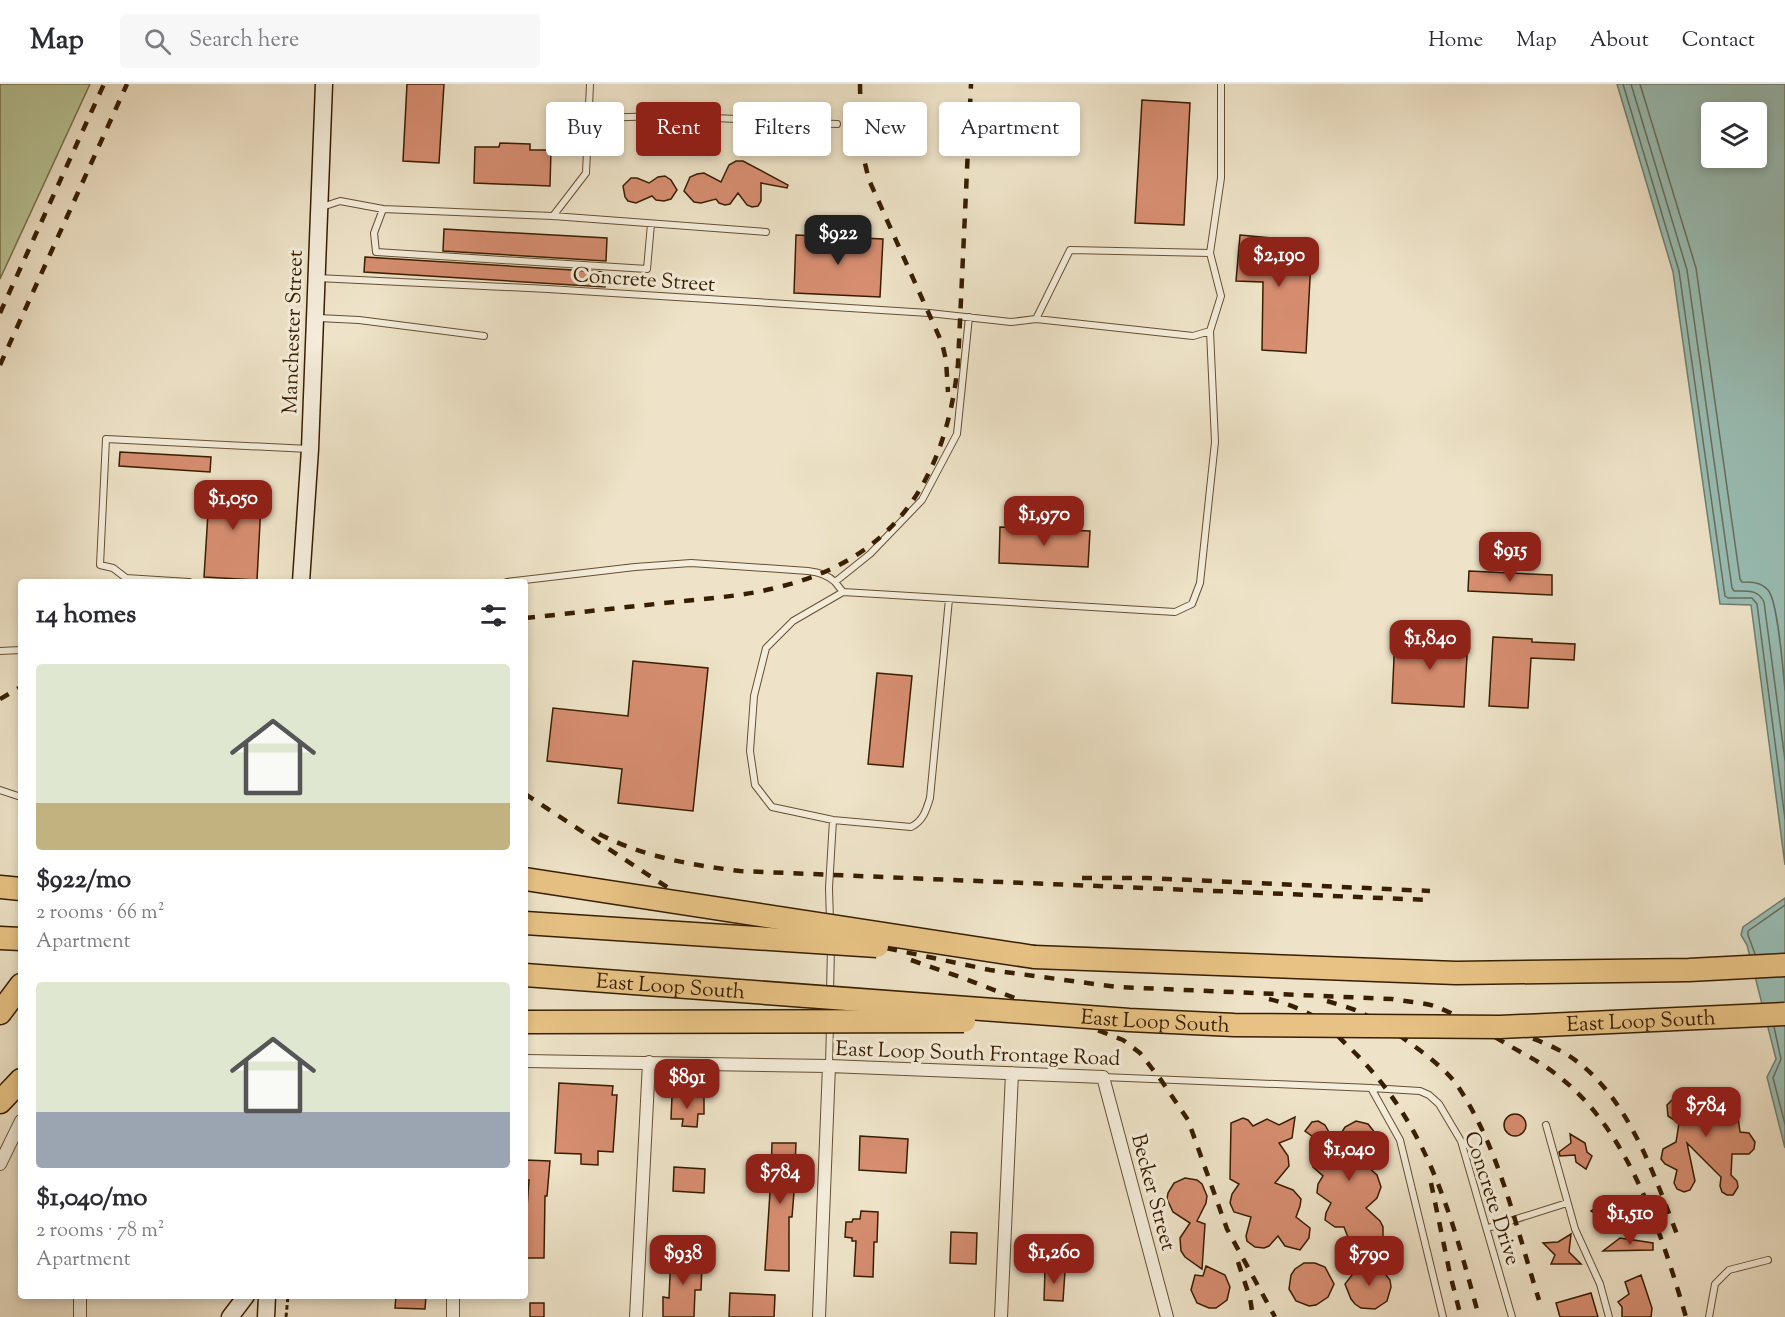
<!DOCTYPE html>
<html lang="en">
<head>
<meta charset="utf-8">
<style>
	body { margin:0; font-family:"Sorts Mill Goudy",serif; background:#f7f7f7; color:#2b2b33; height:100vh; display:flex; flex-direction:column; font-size:22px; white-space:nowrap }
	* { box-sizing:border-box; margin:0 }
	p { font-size:20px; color:#7c7c81 }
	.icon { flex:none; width:33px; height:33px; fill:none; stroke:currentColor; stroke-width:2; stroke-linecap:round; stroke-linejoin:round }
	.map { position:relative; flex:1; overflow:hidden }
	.panel { position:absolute; left:18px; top:495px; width:510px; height:720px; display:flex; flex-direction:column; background:#fff; border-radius:6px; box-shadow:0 3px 9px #0003 }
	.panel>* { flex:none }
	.guide { position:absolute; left:546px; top:18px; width:570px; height:54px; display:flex; gap:12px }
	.tools { position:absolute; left:1701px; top:18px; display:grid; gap:12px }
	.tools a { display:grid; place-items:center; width:66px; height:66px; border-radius:6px; background:#fff; box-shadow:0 3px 9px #0003; font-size:30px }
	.price { position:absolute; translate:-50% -51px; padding:0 14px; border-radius:12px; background:#8f2418; color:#fff; font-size:20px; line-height:39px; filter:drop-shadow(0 2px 3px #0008) }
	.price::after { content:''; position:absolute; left:50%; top:36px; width:18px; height:14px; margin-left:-9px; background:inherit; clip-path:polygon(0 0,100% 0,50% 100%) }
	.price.active { background:#222; color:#fff }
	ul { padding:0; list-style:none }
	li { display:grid; align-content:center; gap:12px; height:318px; padding:0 18px }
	li span { display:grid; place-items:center; height:186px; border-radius:6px; color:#555 }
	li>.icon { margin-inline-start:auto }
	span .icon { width:108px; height:108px; fill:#fffc; stroke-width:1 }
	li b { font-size:26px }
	h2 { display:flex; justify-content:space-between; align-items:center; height:72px; padding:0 18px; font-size:26px }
	.chip { padding:0 21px; border-radius:6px; background:#fff; box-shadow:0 3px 9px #0003; font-size:21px; line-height:54px }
	.chip.active { background:#8f2418; color:#fff }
	header { display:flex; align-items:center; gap:36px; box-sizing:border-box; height:84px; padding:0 30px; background:#fff; border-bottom:2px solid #e1e1e2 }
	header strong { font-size:28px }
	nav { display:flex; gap:33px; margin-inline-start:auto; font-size:21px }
	.search { width:420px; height:54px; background:#f7f7f7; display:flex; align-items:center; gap:15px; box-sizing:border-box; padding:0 21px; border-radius:6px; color:#7c7c81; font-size:22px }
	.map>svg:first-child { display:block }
	.green { fill:#b8c496; stroke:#78714b; stroke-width:1.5 }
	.water { fill:#99beb5; stroke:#727e6d; stroke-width:1.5; fill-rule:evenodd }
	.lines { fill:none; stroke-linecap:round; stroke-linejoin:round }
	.shore { stroke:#686e5a; stroke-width:1.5 }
	.building { fill:#d68d70; stroke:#381e00; stroke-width:1.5 }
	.lane-casing { stroke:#664f32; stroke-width:8 }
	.street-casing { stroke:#664f32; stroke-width:14 }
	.secondary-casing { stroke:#381e00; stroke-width:19 }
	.highway-casing { stroke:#381e00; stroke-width:25 }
	.path { stroke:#381e00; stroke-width:3; stroke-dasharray:4.5 3; stroke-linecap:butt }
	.lane { stroke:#f4eddb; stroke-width:6 }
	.street { stroke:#f4eddb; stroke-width:12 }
	.secondary { stroke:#f4eddb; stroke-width:16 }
	.highway { stroke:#e7c284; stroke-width:22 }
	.rail { stroke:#381e00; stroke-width:4.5; stroke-dasharray:10 10; stroke-linecap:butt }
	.highway-bridge-casing { stroke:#381e00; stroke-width:25; stroke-linecap:butt }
	.highway-bridge { stroke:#e7c284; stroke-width:22 }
	.labels { text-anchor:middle; stroke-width:6; stroke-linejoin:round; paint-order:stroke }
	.street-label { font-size:21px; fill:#381e00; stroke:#f4eddb }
</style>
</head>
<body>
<header>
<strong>Map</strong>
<div class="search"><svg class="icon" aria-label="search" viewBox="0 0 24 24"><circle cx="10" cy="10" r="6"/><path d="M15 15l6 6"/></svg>Search here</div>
<nav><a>Home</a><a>Map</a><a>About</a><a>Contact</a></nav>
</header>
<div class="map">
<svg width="1785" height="1233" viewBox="0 0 1785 1233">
	<rect width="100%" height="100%" fill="#eee3c8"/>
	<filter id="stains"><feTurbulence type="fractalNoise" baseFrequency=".00333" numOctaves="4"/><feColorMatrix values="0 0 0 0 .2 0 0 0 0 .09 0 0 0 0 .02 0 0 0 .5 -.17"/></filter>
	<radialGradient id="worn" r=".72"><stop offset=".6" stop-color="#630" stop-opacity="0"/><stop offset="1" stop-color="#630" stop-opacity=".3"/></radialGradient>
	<path class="green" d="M0,0H90L0,195Z"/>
	<path class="water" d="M1617,0H1785V781L1751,521L1720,520L1673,188ZM1712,28H1756V74H1712Z
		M1785,814V1064L1767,993L1776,975L1747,861L1741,851L1743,843Z"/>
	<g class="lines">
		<path class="shore" d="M1623,0L1679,187L1725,512L1728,514H1752L1757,520L1785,735
			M1631,0L1687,186L1732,504L1734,507C1747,507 1758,505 1764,518L1785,676
			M1640,0L1696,184L1740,495L1742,498C1751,498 1761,498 1768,506C1778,517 1783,587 1785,606
			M1755,870L1748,851V847L1785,821
			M1774,943L1781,975L1773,994L1785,1040"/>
	</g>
	<path class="building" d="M407,0H444L439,79L403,77Z
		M1142,16L1190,19L1184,141L1135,139Z
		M872 55a11 11 0 1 1 22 0a11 11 0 1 1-22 0Z
		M500,59L530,60V66H551L550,102L474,99L475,63H499Z
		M736,77H743L788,101L787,104L761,99V117L758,122L752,123L747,121L738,109L730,120L725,121L719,119L716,115L701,119L694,118L684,107L690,93L697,90L704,89L721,98L729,81Z
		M665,92L671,96L677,106L671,115L664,117L656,116L652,112L636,119L628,117L625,113L623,102L631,94H637L649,99L658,93Z
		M444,145L607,154L606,177L443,167Z
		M796,151L883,155L880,213L794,209Z
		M1240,151L1312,158L1306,269L1262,266L1263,198L1236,197Z
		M365,173L605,188V203L364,188Z
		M120,368L211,373L210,388L119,382Z
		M210,397L262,400L257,496L204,493Z
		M1000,443L1090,447L1088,483L999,479Z
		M1469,487L1552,491V511L1468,507Z
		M1395,551L1468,555L1464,623L1392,619Z
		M1493,553L1532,555V558L1575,560L1574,576L1531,574L1528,624L1489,622Z
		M633,577L708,584L693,727L618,719L622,685L547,677L553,624L628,632Z
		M877,589L912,592L903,683L868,680Z
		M559,999L613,1002L612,1011H617L613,1068L598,1067V1081L581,1080V1070L555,1069Z
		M1698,1004L1715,1010L1722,1005L1731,1007L1734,1015L1731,1027L1738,1033L1740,1048L1749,1049L1755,1058L1754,1065L1749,1070H1732L1731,1091L1737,1097L1738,1103L1733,1111H1727L1722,1108L1720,1102L1721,1093L1687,1059L1695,1097L1690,1106L1684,1108L1677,1105L1674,1099L1677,1086L1665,1080L1661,1075L1663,1065L1676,1058L1679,1039L1668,1032L1667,1021L1674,1014L1688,1016L1693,1008Z
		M672,1012L704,1013V1030H698L697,1043L682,1042L683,1035H671Z
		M1504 1041a11 11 0 1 1 22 0a11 11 0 1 1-22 0Z
		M1295,1033L1292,1054L1279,1059L1288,1072L1289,1082L1275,1099L1293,1106L1301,1115L1300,1122L1296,1133L1310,1144L1309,1154L1300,1166L1285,1162L1278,1152L1269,1162L1264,1164L1255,1163L1247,1157L1246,1152L1251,1133L1234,1128L1230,1119L1232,1110L1239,1100L1230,1095L1231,1039L1243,1034L1248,1036L1253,1042L1267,1035L1279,1041Z
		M1318,1037L1325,1041L1335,1059L1345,1043L1356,1037L1368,1040L1376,1050L1377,1056L1373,1067L1361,1077L1377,1091L1381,1103L1377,1114L1366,1124L1380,1137L1383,1143V1155L1374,1166L1355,1171L1344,1143H1335L1325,1136L1326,1129L1331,1119L1317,1109L1318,1100L1323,1092L1313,1083L1311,1076L1313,1069L1323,1060L1305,1047L1312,1038Z
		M1570,1050L1585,1059L1587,1068L1592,1072L1586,1085L1576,1078L1575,1071L1560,1072L1559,1068L1571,1059Z
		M860,1052L908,1055L906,1089L859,1086Z
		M772,1059H796L795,1081H793L794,1108L792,1133H789V1187L765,1186L770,1108H761L760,1089H771Z
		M525,1076L550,1077L547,1112H545L544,1174H525V1124H527L529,1096H525Z
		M674,1083L705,1085L704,1109L673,1107Z
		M1185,1094L1197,1096L1202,1100L1207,1112L1206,1119L1197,1137L1205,1140L1202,1185L1185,1173L1181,1167L1180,1154L1190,1139L1173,1128L1167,1115L1168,1109L1174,1099Z
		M1604,1118L1612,1122L1607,1137L1591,1127Z
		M861,1127L878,1128L877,1158H874L873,1193L854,1192L856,1157H852V1154L845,1153L846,1138H852L853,1135H860Z
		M951,1148L977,1149L976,1180L950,1179Z
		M1571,1150L1569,1168L1581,1180H1551L1555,1171L1543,1159L1558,1158Z
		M1620,1154L1653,1159V1166L1603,1167Z
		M671,1169L695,1170V1181H702L701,1206H695L694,1233H663V1213L669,1214Z
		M1362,1178L1381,1185L1390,1196L1391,1203L1387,1217L1375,1225L1361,1224L1355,1220L1351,1215L1345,1200Z
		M1304,1179H1315L1325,1183L1334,1200L1328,1213L1316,1221L1309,1222L1296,1217L1289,1205L1291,1191L1295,1185Z
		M1206,1182L1225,1191L1230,1203L1227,1216L1216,1224H1209L1197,1219L1191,1206L1195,1191L1203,1192Z
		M1045,1186L1065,1187L1063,1217L1044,1216Z
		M1641,1191L1652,1224L1651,1233H1622V1223L1618,1218L1629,1210L1625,1198Z
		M730,1209L775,1211L774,1233H729Z
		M1591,1209L1598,1233H1560L1556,1219Z
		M396,1212H426L425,1225L395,1224Z
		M530,1219H544V1233H530Z"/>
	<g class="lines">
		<defs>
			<path id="lane" d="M588,35C671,28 754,37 837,40
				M322,123L340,117L383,125L553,132L766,148
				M383,125L374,149L376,168L647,185L651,140
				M553,132L586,89L590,0
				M317,194L548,205L929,229L1011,238L1036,235L1070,166L1210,169
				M318,234L359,236L484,252
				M1036,235L1193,252L1210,247L1221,212L1210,169L1221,94V0
				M189,498L126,494L113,484L100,481L106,355L309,365
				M507,498L635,483L691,479L808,487C818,488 827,490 835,498L870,470L922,416L957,350L969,233
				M835,498L843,508L793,537L766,564L754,612L750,667L755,701L772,723L833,736L911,743C923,737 926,727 930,714L949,515
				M843,508L1175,528L1192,520L1200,499L1215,358L1210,247
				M0,567L21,566
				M0,706L21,713
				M830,837L829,804L833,736
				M830,909L831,862
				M829,982L830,940
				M1103,993L1371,1004L1420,1007L1429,1011L1439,1020L1461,1057L1512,1233
				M1371,1004L1400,1056L1443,1233
				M1546,1041L1575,1145L1600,1200L1609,1233
				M1488,1144L1567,1119
				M1709,1233L1715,1200L1729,1186L1768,1176"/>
			<path id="street" d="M525,977L829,982L1103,993L1167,1233
				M0,1080L21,1037
				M80,1233V1212
				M453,1233V1212
				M636,1233L649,978
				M819,1233L829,982
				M1001,1233L1012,989"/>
			<path id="secondary" d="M301,498L310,365L324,0
				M230,1233L246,1212
				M266,1233L267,1212"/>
			<path id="highway" d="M0,803L21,805
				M0,854L21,855
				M1034,873L1456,889L1689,886L1785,881
				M0,929L21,901
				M0,1018L21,996"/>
		</defs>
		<use href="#lane" class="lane-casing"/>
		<use href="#street" class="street-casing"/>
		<use href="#secondary" class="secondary-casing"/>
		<use href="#highway" class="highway-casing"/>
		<path class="path" d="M286,1233L288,1212"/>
		<use href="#lane" class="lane"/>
		<use href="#street" class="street"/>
		<use href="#secondary" class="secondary"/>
		<use href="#highway" class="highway"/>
		<path class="rail" d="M860,0L861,63L869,96L942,259L946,276L948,308
			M0,229L104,0
			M0,281L127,0
			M525,534C575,529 625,523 675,518C711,514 747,512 783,502C897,473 946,392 958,280L971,0
			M0,615L21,603
			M525,710L679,811L722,830L760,841L858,858L990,886L1117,903L1392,915C1406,918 1424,918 1437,923C1458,931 1490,950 1510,962C1524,970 1540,978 1553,988C1628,1042 1661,1148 1686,1233
			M599,750C644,773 691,781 740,787L1429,816
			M1082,794H1147L1430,807
			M911,876L963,894L1123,956L1140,969L1161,996L1188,1036L1227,1145L1275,1233
			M1269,915C1286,919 1306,927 1320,936C1331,943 1340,955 1350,964C1428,1039 1452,1133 1479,1233
			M1327,917C1337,920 1348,923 1358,927C1385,940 1440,977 1457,1001C1500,1065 1516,1144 1539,1216
			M1476,936C1506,946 1539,954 1566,970C1627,1007 1654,1091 1678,1153
			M1431,1099L1450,1190L1461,1233
			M1238,1178L1250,1214L1253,1233"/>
		<defs>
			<g id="highway-bridge">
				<path d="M525,795L1034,873"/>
				<path d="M525,839L877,862"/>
				<path id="s1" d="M525,891L1129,936L1234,941L1500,943L1785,930"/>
				<path d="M525,938L964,937"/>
			</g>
		</defs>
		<use href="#highway-bridge" class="highway-bridge-casing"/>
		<use href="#highway-bridge" class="highway-bridge"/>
	</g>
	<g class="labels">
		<g class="street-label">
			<text transform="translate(644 195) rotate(4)" y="7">Concrete Street</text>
			<text transform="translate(292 248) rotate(-88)" y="7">Manchester Street</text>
			<text dy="7" stroke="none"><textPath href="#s1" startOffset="146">East Loop South</textPath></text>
			<text dy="7" stroke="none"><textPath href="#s1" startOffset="632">East Loop South</textPath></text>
			<text dy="7" stroke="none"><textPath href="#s1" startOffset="1118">East Loop South</textPath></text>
			<text transform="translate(978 969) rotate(2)" y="7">East Loop South Frontage Road</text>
			<text transform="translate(1154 1108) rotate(75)" y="7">Becker Street</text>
			<text transform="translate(1493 1114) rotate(72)" y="7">Concrete Drive</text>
		</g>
	</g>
	<rect width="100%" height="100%" filter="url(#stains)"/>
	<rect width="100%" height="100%" fill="url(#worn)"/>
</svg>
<div class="tools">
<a><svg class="icon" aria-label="layers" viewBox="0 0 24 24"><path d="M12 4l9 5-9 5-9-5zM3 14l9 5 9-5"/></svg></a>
</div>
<b class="price active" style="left:838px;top:182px">$922</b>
<b class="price" style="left:1279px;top:204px">$2,190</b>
<b class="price" style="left:233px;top:447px">$1,050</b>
<b class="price" style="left:1044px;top:463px">$1,970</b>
<b class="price" style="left:1510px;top:499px">$915</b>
<b class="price" style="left:1430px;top:587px">$1,840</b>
<b class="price" style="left:687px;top:1026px">$891</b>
<b class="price" style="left:1706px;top:1054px">$784</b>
<b class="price" style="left:1349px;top:1098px">$1,040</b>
<b class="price" style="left:780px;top:1121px">$784</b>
<b class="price" style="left:1630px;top:1162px">$1,510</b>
<b class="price" style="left:1054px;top:1201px">$1,260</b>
<b class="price" style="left:683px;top:1202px">$938</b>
<b class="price" style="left:1369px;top:1203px">$790</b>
<div class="guide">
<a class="chip">Buy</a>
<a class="chip active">Rent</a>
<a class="chip">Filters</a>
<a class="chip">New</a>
<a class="chip">Apartment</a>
</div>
<section class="panel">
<h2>14 homes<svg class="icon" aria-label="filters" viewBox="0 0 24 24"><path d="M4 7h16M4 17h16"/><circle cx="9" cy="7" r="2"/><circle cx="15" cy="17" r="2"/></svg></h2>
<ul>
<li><span style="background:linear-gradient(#dfe7d0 75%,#c2b280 0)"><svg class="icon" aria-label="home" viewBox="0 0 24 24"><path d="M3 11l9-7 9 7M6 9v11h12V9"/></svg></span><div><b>$922/mo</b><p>2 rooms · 66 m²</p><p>Apartment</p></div></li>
<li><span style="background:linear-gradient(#dfe7d0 70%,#9aa5b1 0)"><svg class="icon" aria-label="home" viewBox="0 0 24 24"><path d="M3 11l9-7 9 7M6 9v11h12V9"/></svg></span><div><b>$1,040/mo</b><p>2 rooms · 78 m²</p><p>Apartment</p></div></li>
</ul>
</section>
</div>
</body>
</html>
